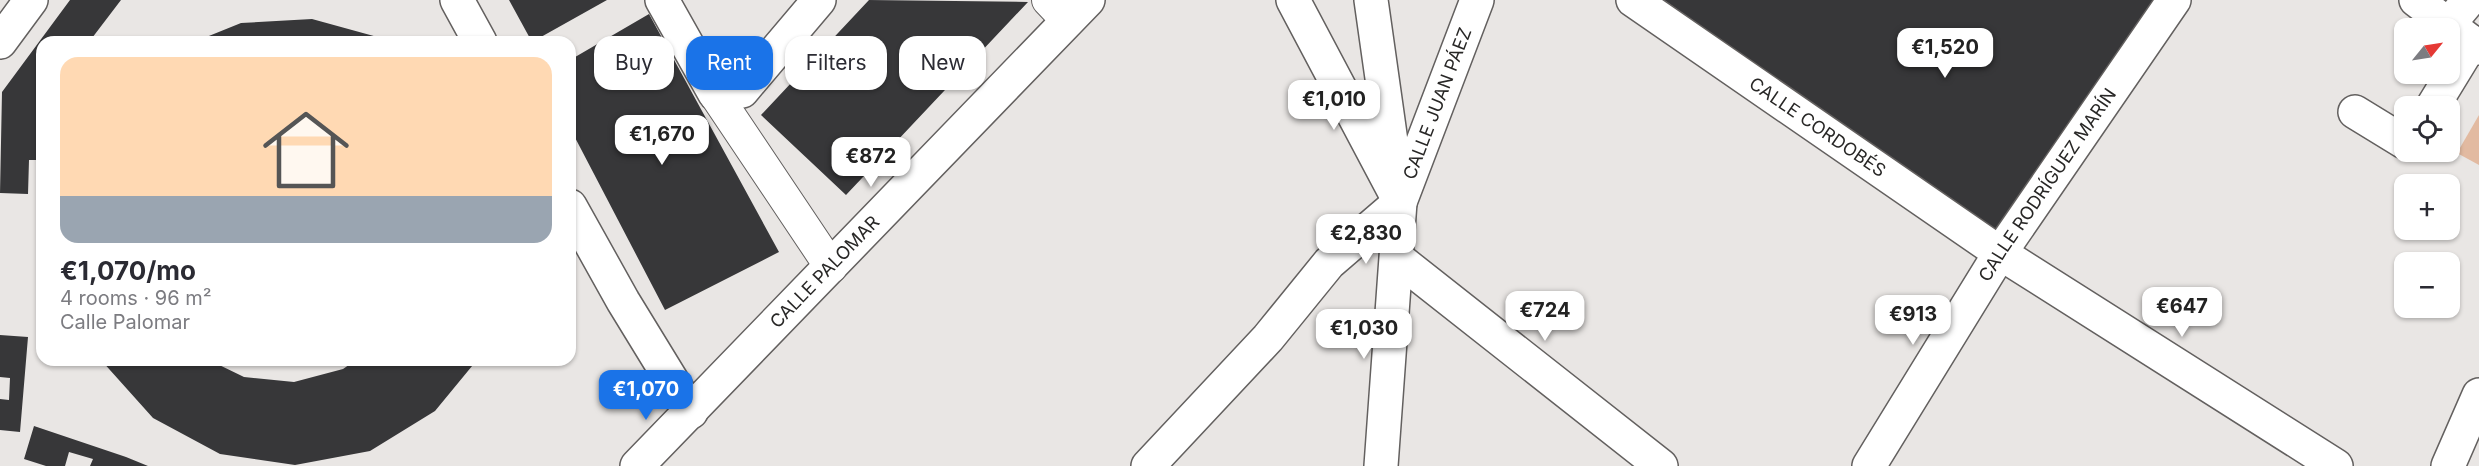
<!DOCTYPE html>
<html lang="en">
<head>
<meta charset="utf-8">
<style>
	body { margin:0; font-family:Inter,sans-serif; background:#f2f2f3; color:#2b2b33; height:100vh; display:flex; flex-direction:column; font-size:22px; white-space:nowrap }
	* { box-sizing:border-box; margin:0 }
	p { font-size:20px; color:#7c7c81 }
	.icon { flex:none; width:33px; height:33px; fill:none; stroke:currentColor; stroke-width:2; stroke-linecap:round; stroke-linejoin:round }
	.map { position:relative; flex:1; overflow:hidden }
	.drawer { position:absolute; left:36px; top:36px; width:540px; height:330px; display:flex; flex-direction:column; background:#fff; border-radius:18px; box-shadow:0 2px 4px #0004 }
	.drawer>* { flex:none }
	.banner { position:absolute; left:594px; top:36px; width:570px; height:54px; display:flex; gap:12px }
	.needle { width:39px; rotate:60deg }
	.tools { position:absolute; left:2394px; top:18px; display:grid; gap:12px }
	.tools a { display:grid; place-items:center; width:66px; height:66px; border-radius:12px; background:#fff; box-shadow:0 2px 4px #0004; font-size:30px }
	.price { position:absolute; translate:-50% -51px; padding:0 14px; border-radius:12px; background:#fff; color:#222; font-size:20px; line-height:39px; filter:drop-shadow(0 2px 3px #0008) }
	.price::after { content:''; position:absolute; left:50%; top:36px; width:18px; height:14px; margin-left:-9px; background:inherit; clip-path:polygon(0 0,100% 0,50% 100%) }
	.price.selected { background:#1a73e8; color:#fff }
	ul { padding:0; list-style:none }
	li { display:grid; align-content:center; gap:12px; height:318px; padding:0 24px }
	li+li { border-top:2px solid #e1e1e2 }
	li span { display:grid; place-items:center; height:186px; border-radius:18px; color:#555 }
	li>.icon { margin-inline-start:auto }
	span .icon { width:108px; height:108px; fill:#fffc; stroke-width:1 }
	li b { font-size:26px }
	.chip { padding:0 21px; border-radius:18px; background:#fff; box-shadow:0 2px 4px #0004; font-size:21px; line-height:54px }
	.chip.selected { background:#1a73e8; color:#fff }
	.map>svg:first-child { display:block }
	.green { fill:#e2baa1 }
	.building { fill:#373739 }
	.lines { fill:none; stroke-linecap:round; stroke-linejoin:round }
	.pedestrian-casing { stroke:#63605f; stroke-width:34 }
	.minor-casing { stroke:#63605f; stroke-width:36 }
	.tertiary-casing { stroke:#63605f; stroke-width:36 }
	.pedestrian { stroke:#fff; stroke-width:32 }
	.minor { stroke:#fff; stroke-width:33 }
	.tertiary { stroke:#fff; stroke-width:33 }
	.labels { text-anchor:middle; stroke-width:6; stroke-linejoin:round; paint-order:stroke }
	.street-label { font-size:18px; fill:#282726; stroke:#f6f3f1 }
</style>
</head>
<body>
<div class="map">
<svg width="2479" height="466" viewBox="0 0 2479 466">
	<rect width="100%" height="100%" fill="#e9e6e4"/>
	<path class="green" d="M2479,115V165L2457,153Z"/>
	<path class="building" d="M70,0H121L89,42H42V160H29L28,194L0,193L2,92Z
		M509,0H607L532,42Z
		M869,0L1028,2L846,195L761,115Z
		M1664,0H2166L2004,238Z
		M649,14L779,252L665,310L570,128V60Z
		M312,19L381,38L387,42H194L241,23Z
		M0,335L28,337L20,432L0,430V399L9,400L10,378L0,377Z
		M101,360H209L244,377L294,382L343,369L356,360H477L435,411L370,451L295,465L220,454L153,418Z
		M34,426L126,457L148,466H90L93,459L69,452L65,466H46L24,459Z"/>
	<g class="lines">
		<defs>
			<path id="pedestrian" d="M1048,0L1068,21
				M715,94L831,267"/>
			<g id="minor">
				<path d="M457,0L480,42"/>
				<path d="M662,0L715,94L742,91L819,0"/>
				<path id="s1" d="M1633,0L2000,253L2336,466"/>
				<path d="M2416,0L2479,48"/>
				<path d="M2449,24L2469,0"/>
				<path d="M2433,106L2472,42"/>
				<path d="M2355,112L2404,142"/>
				<path d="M570,206L623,301L691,412"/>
				<path d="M1397,258L1661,466"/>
				<path id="s2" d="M637,466L1088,0"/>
				<path id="s3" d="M1148,466L1268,338L1329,263L1400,202L1477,0"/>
				<path id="s4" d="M1869,466L2000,253L2174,0"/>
			</g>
			<path id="tertiary" d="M1293,0L1400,202L1381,466
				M1371,0L1396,177
				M0,42L31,0
				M2448,466L2479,395"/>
		</defs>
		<use href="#pedestrian" class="pedestrian-casing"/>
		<use href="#minor" class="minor-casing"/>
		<use href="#tertiary" class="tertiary-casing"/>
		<use href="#pedestrian" class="pedestrian"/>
		<use href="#minor" class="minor"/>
		<use href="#tertiary" class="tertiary"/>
	</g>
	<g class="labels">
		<g class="street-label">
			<text dy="6" stroke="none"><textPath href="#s3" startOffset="471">CALLE JUAN PÁEZ</textPath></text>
			<text dy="6" stroke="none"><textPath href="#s1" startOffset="224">CALLE CORDOBÉS</textPath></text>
			<text dy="6" stroke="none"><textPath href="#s4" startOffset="333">CALLE RODRÍGUEZ MARÍN</textPath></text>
			<text dy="6" stroke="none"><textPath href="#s2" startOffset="270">CALLE PALOMAR</textPath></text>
		</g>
	</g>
</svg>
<div class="tools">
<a><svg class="needle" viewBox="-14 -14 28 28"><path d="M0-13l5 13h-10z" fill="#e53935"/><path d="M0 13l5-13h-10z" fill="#7c7c81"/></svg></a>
<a><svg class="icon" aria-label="locate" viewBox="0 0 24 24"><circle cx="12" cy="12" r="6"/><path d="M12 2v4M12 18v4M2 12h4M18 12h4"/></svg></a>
<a>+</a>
<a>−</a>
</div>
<b class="price" style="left:1945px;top:79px">€1,520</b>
<b class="price" style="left:1334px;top:131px">€1,010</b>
<b class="price" style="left:662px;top:166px">€1,670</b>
<b class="price" style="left:871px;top:188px">€872</b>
<b class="price" style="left:1366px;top:265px">€2,830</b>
<b class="price" style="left:2182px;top:338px">€647</b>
<b class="price" style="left:1545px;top:342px">€724</b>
<b class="price" style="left:1913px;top:346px">€913</b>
<b class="price" style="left:1364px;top:360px">€1,030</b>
<b class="price selected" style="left:646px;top:421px">€1,070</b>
<div class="banner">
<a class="chip">Buy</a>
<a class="chip selected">Rent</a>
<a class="chip">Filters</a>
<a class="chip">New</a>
</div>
<section class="drawer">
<ul>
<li><span style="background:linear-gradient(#ffd9b3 75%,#9aa5b1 0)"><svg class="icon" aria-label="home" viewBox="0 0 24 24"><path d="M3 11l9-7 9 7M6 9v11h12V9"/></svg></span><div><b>€1,070/mo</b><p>4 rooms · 96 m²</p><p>Calle Palomar</p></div></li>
</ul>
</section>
</div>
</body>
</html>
